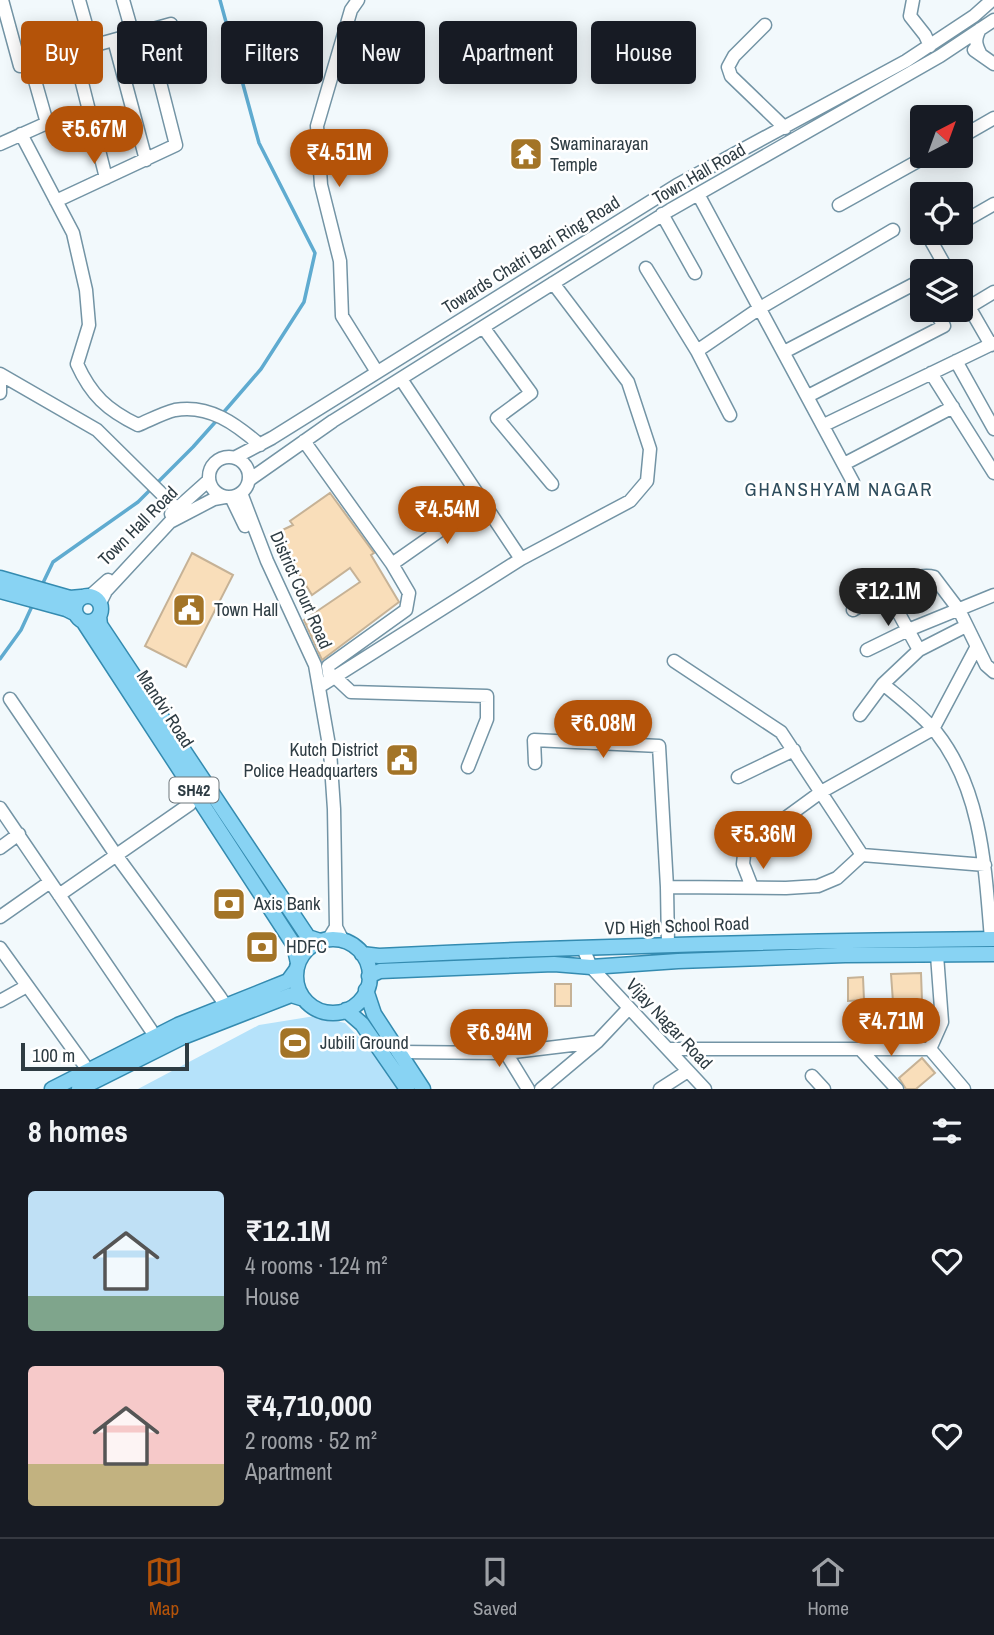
<!DOCTYPE html>
<html lang="en">
<head>
<meta charset="utf-8">
<style>
	body { margin:0; font-family:"Archivo Narrow",sans-serif; background:#242831; color:#f1f3f6; height:100vh; display:flex; flex-direction:column; font-size:26px; white-space:nowrap }
	* { box-sizing:border-box; margin:0 }
	p { font-size:23px; color:#9ea1a6 }
	.icon { flex:none; width:38px; height:38px; fill:none; stroke:currentColor; stroke-width:2; stroke-linecap:round; stroke-linejoin:round }
	.map { position:relative; height:1089px; overflow:hidden }
	.drawer { display:flex; flex-direction:column; background:#171b24; flex:1 }
	.drawer>* { flex:none }
	.banner { position:absolute; left:21px; top:21px; width:952px; height:63px; display:flex; gap:14px }
	.needle { width:46px; rotate:41deg }
	.fabs { position:absolute; left:910px; top:105px; display:grid; gap:14px }
	.fabs a { display:grid; place-items:center; width:63px; height:63px; border-radius:7px; background:#171b24; box-shadow:0 4px 18px #0003; font-size:35px }
	.scale { position:absolute; left:21px; bottom:18px; width:168px; box-sizing:border-box; padding-left:7px; border:4px solid #2e3c43; border-top:0; font-size:19px; line-height:24px; white-space:nowrap; color:#2e3c43; -webkit-text-stroke:5px #fff; paint-order:stroke }
	.price { position:absolute; translate:-50% -60px; padding:0 16px; border-radius:24px; background:#b45309; color:#fff; font-size:23px; line-height:46px; filter:drop-shadow(0 2px 4px #0008) }
	.price::after { content:''; position:absolute; left:50%; top:42px; width:21px; height:16px; margin-left:-10px; background:inherit; clip-path:polygon(0 0,100% 0,50% 100%) }
	.price.active { background:#222; color:#fff }
	ul { padding:0; list-style:none }
	li { display:flex; align-items:center; gap:21px; height:175px; padding:0 28px }
	li span { display:grid; place-items:center; flex:none; width:196px; height:140px; border-radius:7px; color:#555 }
	li>.icon { margin-inline-start:auto }
	span .icon { width:84px; height:84px; fill:#fffc; stroke-width:1 }
	li b { font-size:30px }
	h2 { display:flex; justify-content:space-between; align-items:center; height:84px; padding:0 28px; font-size:30px }
	.pill { padding:0 24px; border-radius:7px; background:#171b24; box-shadow:0 4px 18px #0003; font-size:24px; line-height:63px }
	.pill.active { background:#b45309; color:#fff }
	.menu { display:flex; justify-content:space-around; align-items:center; height:98px; border-top:2px solid #363941; background:#171b24; font-size:19px; color:#9ea1a6 }
	.menu a { display:grid; justify-items:center; gap:4px }
	.menu .active { color:#b45309 }
	.map>svg:first-child { display:block }
	.green { fill:#b5e2fa }
	.lines { fill:none; stroke-linecap:round; stroke-linejoin:round }
	.stream { stroke:#5fabd0; stroke-width:3.5 }
	.building { fill:#f9deba; stroke:#c6b296; stroke-width:2 }
	.minor-casing { stroke:#7394a5; stroke-width:15 }
	.major-casing { stroke:#348bb0; stroke-width:17 }
	.minor { stroke:#fff; stroke-width:12 }
	.major { stroke:#88d3f3; stroke-width:14 }
	.labels { text-anchor:middle; stroke-width:5; stroke-linejoin:round; paint-order:stroke }
	.shield { fill:#fff; stroke:#6d767b; stroke-width:2 }
	.shield-label { font-size:16px; font-weight:bold; fill:#2e3c43 }
	.poi-label { font-size:18px; fill:#2e3c43; stroke:#fff; text-anchor:start }
	.street-label { font-size:18px; fill:#2e3c43; stroke:#fff }
	.neighbourhood-label { font-size:19px; letter-spacing:2px; fill:#2e4c5c; stroke:#fff }
</style>
</head>
<body>
<div class="map">
<svg width="994" height="1089" viewBox="0 0 994 1089">
	<rect width="100%" height="100%" fill="#f2f9fc"/>
	<path class="green" d="M315,1016L345,1023L382,1061L397,1089H138L259,1025Z"/>
	<g class="lines">
		<path class="stream" d="M220,0L259,143L315,253L304,302L261,369L223,413
			M42,585L53,562L138,502L193,447L218,419
			M0,659L21,630L33,604"/>
	</g>
	<path class="building" d="M330,493L374,553L371,555L399,602L322,660L304,620L360,582L350,568L312,595L274,534L293,525L290,521Z
		M192,553L233,575L186,667L145,646Z
		M921,973L922,1001L893,1002L891,974Z
		M863,977L864,1000L848,1001V978Z
		M555,984H571V1006H555Z
		M922,1058L935,1073L916,1089H906L899,1078Z"/>
	<g class="lines">
		<defs>
			<path id="minor" d="M2,0L20,66L171,24
				M79,0L92,46
				M123,0L133,35
				M358,0L351,10L317,126L321,185L340,261L342,316L377,372
				M913,0L910,16L925,35L930,46
				M765,25L734,56L728,67L731,76L785,128
				M114,40L146,160
				M974,50L994,64
				M74,51L106,178
				M980,53C975,43 975,39 980,29
				M21,134L73,233L86,290L89,325L77,364C91,395 107,410 138,425C150,420 163,413 175,410C209,404 236,424 260,445
				M961,137L994,118
				M0,144L47,123L30,63
				M698,194L853,482
				M56,201L176,145L147,31
				M839,205L927,156
				M662,214L695,273
				M961,223L994,204
				M942,233L930,239L948,271
				M646,268L697,351L730,415
				M961,293L991,345
				M969,307L994,292
				M483,327L531,393L497,418L552,484
				M697,351L760,308L893,230
				M784,352L916,283L922,293
				M956,361L994,429
				M931,373L994,473
				M0,374L97,430L177,509
				M0,374V393
				M401,379L521,559
				M808,396L944,326L934,310
				M824,425L994,343
				M304,441L392,564L409,593L406,610L328,666L330,680
				M209 477a20 20 0 1 1 40 0a20 20 0 1 1-40 0Z
				M236,457L272,438L677,185L906,61L974,16L992,0
				M844,464L953,407
				M249,480L333,421L670,210L940,56L994,20
				M241,493L267,561L315,665L330,751L334,809L336,927L343,941
				M231,497L245,526
				M171,514L209,480
				M392,564L482,501
				M886,590L919,650
				M90,596L108,580
				M100,603L106,591L170,522L214,499L225,497
				M853,610C873,598 912,570 934,577L959,610L986,665L994,672
				M867,650L908,630L994,595
				M674,661L781,732L862,855
				M335,677L351,692L487,696V719L468,767
				M883,684C901,699 921,714 936,732C982,790 985,867 991,939
				M319,687L521,559L630,501L647,481L650,449L628,382L553,283
				M10,699L116,855L220,997L231,1014
				M860,715L883,684L919,650L966,626
				M535,763L534,740L659,746L667,887L668,945
				M738,777L794,750
				M0,808L151,1030
				M0,848L19,834
				M862,855L985,865
				M667,887L786,888L818,886L837,878L862,855
				M752,887L743,864L744,855L754,841L821,792L933,729L976,648
				M59,895L190,804
				M0,917L50,882
				M328,940L336,927
				M0,948L93,1077
				M583,948L591,967L705,1089
				M937,955L942,1022L930,1049L964,1089
				M0,1001L27,986
				M668,1049H930
				M860,1049L897,1089
				M398,1052L506,1053L597,1042
				M506,1053L528,1089
				M812,1076L824,1089
				M541,1089L597,1042L629,1008
				M660,1089L688,1071"/>
			<path id="major" d="M0,578L70,598L81,597
				M0,591L66,609L76,614
				M75 609a13 13 0 1 1 26 0a13 13 0 1 1-26 0Z
				M99,616L100,625L308,937L320,941
				M83,621L294,945L298,963
				M296 976a37 37 0 1 1 74 0a37 37 0 1 1-74 0Z
				M362,954L379,956C584,946 789,941 994,939
				M369,976L380,971L554,964L591,967L678,961L845,955L994,954
				M366,990L374,1014L423,1089
				M346,1010L362,1024L407,1089
				M52,1089L178,1025L288,981L296,970
				M79,1089L183,1037L291,995L304,999"/>
		</defs>
		<use href="#minor" class="minor-casing"/>
		<use href="#major" class="major-casing"/>
		<use href="#minor" class="minor"/>
		<use href="#major" class="major"/>
	</g>
	<defs>
		<symbol id="temple-square" viewBox="-11 -11 22 22"><rect x="-9" y="-9" width="18" height="18" rx="4" fill="#a37427" stroke="#fff"/><path d="M0-6L5-2H3V0L6.5 2.5H4V6H1.5V3h-3V6H-4V2.5H-6.5L-3 0V-2H-5Z" fill="#fff"/></symbol>
		<symbol id="civic-square" viewBox="-11 -11 22 22"><rect x="-9" y="-9" width="18" height="18" rx="4" fill="#a37427" stroke="#fff"/><path d="M-.6-6.5H3V-4.5H.6V-3L4-1V1h2V6H-6V1h2V-1L-.6-3ZM-1.2 2.5V6h2.4V2.5Z" fill="#fff"/></symbol>
		<symbol id="bank-square" viewBox="-11 -11 22 22"><rect x="-9" y="-9" width="18" height="18" rx="4" fill="#a37427" stroke="#fff"/><path d="M-6-4H6V4H-6ZM0-2.3a2.3 2.3 0 1 0 0 4.6a2.3 2.3 0 1 0 0-4.6Z" fill="#fff"/></symbol>
		<symbol id="stadium-square" viewBox="-11 -11 22 22"><rect x="-9" y="-9" width="18" height="18" rx="4" fill="#a37427" stroke="#fff"/><path d="M0-5a6.5 5 0 1 0 0 10a6.5 5 0 1 0 0-10ZM-3.5-1.8h7v3.6h-7Z" fill="#fff"/></symbol>
	</defs>
	<g fill-rule="evenodd">
		<use href="#temple-square" x="507" y="135" width="38" height="38"/>
		<use href="#civic-square" x="170" y="591" width="38" height="38"/>
		<use href="#civic-square" x="383" y="741" width="38" height="38"/>
		<use href="#bank-square" x="210" y="885" width="38" height="38"/>
		<use href="#bank-square" x="243" y="928" width="38" height="38"/>
		<use href="#stadium-square" x="276" y="1024" width="38" height="38"/>
	</g>
	<g class="labels">
		<rect class="shield" x="169.5" y="777.5" width="49" height="25" rx="5"/>
		<g class="shield-label">
			<text x="194" y="796">SH42</text>
		</g>
		<g class="poi-label">
			<text x="550" y="150">Swaminarayan<tspan x="550" dy="21">Temple</tspan></text>
			<text x="214" y="616">Town Hall</text>
			<text x="378" y="756" text-anchor="end">Kutch District<tspan x="378" dy="21">Police Headquarters</tspan></text>
			<text x="254" y="910">Axis Bank</text>
			<text x="286" y="953">HDFC</text>
			<text x="320" y="1049">Jubili Ground</text>
		</g>
		<g class="street-label">
			<text transform="translate(699 174) rotate(-30)" y="6">Town Hall Road</text>
			<text transform="translate(531 255) rotate(-32)" y="6">Towards Chatri Bari Ring Road</text>
			<text transform="translate(138 526) rotate(-45)" y="6">Town Hall Road</text>
			<text transform="translate(301 590) rotate(66)" y="6">District Court Road</text>
			<text transform="translate(165 709) rotate(57)" y="6">Mandvi Road</text>
			<text transform="translate(677 926) rotate(-2)" y="6">VD High School Road</text>
			<text transform="translate(669 1024) rotate(47)" y="6">Vijay Nagar Road</text>
		</g>
		<g class="neighbourhood-label">
			<text x="839" y="496">GHANSHYAM NAGAR</text>
		</g>
	</g>
</svg>
<div class="fabs">
<a><svg class="needle" viewBox="-14 -14 28 28"><path d="M0-13l5 13h-10z" fill="#e53935"/><path d="M0 13l5-13h-10z" fill="#9ea1a6"/></svg></a>
<a><svg class="icon" aria-label="locate" viewBox="0 0 24 24"><circle cx="12" cy="12" r="6"/><path d="M12 2v4M12 18v4M2 12h4M18 12h4"/></svg></a>
<a><svg class="icon" aria-label="layers" viewBox="0 0 24 24"><path d="M12 4l9 5-9 5-9-5zM3 14l9 5 9-5"/></svg></a>
</div>
<div class="scale">100 m</div>
<b class="price" style="left:94px;top:166px">₹5.67M</b>
<b class="price" style="left:339px;top:189px">₹4.51M</b>
<b class="price" style="left:447px;top:546px">₹4.54M</b>
<b class="price active" style="left:888px;top:628px">₹12.1M</b>
<b class="price" style="left:603px;top:760px">₹6.08M</b>
<b class="price" style="left:763px;top:871px">₹5.36M</b>
<b class="price" style="left:891px;top:1058px">₹4.71M</b>
<b class="price" style="left:499px;top:1069px">₹6.94M</b>
<div class="banner">
<a class="pill active">Buy</a>
<a class="pill">Rent</a>
<a class="pill">Filters</a>
<a class="pill">New</a>
<a class="pill">Apartment</a>
<a class="pill">House</a>
</div>
</div>
<section class="drawer">
<h2>8 homes<svg class="icon" aria-label="filters" viewBox="0 0 24 24"><path d="M4 7h16M4 17h16"/><circle cx="9" cy="7" r="2"/><circle cx="15" cy="17" r="2"/></svg></h2>
<ul>
<li><span style="background:linear-gradient(#bfe0f5 75%,#7fa58c 0)"><svg class="icon" aria-label="home" viewBox="0 0 24 24"><path d="M3 11l9-7 9 7M6 9v11h12V9"/></svg></span><div><b>₹12.1M</b><p>4 rooms · 124 m²</p><p>House</p></div><svg class="icon" aria-label="heart" viewBox="0 0 24 24"><path d="M12 20l-8-8c-3-5 5-10 8-4 3-6 11-1 8 4z"/></svg></li>
<li><span style="background:linear-gradient(#f6c9c9 70%,#c2b280 0)"><svg class="icon" aria-label="home" viewBox="0 0 24 24"><path d="M3 11l9-7 9 7M6 9v11h12V9"/></svg></span><div><b>₹4,710,000</b><p>2 rooms · 52 m²</p><p>Apartment</p></div><svg class="icon" aria-label="heart" viewBox="0 0 24 24"><path d="M12 20l-8-8c-3-5 5-10 8-4 3-6 11-1 8 4z"/></svg></li>
</ul>
</section>
<nav class="menu">
<a class="active"><svg class="icon" aria-label="map" viewBox="0 0 24 24"><path d="M3 6l6-2 6 2 6-2v14l-6 2-6-2-6 2zM9 4v14M15 6v14"/></svg>Map</a>
<a><svg class="icon" aria-label="saved" viewBox="0 0 24 24"><path d="M7 4h10v16l-5-4-5 4z"/></svg>Saved</a>
<a><svg class="icon" aria-label="home" viewBox="0 0 24 24"><path d="M3 11l9-7 9 7M6 9v11h12V9"/></svg>Home</a>
</nav>
</body>
</html>
